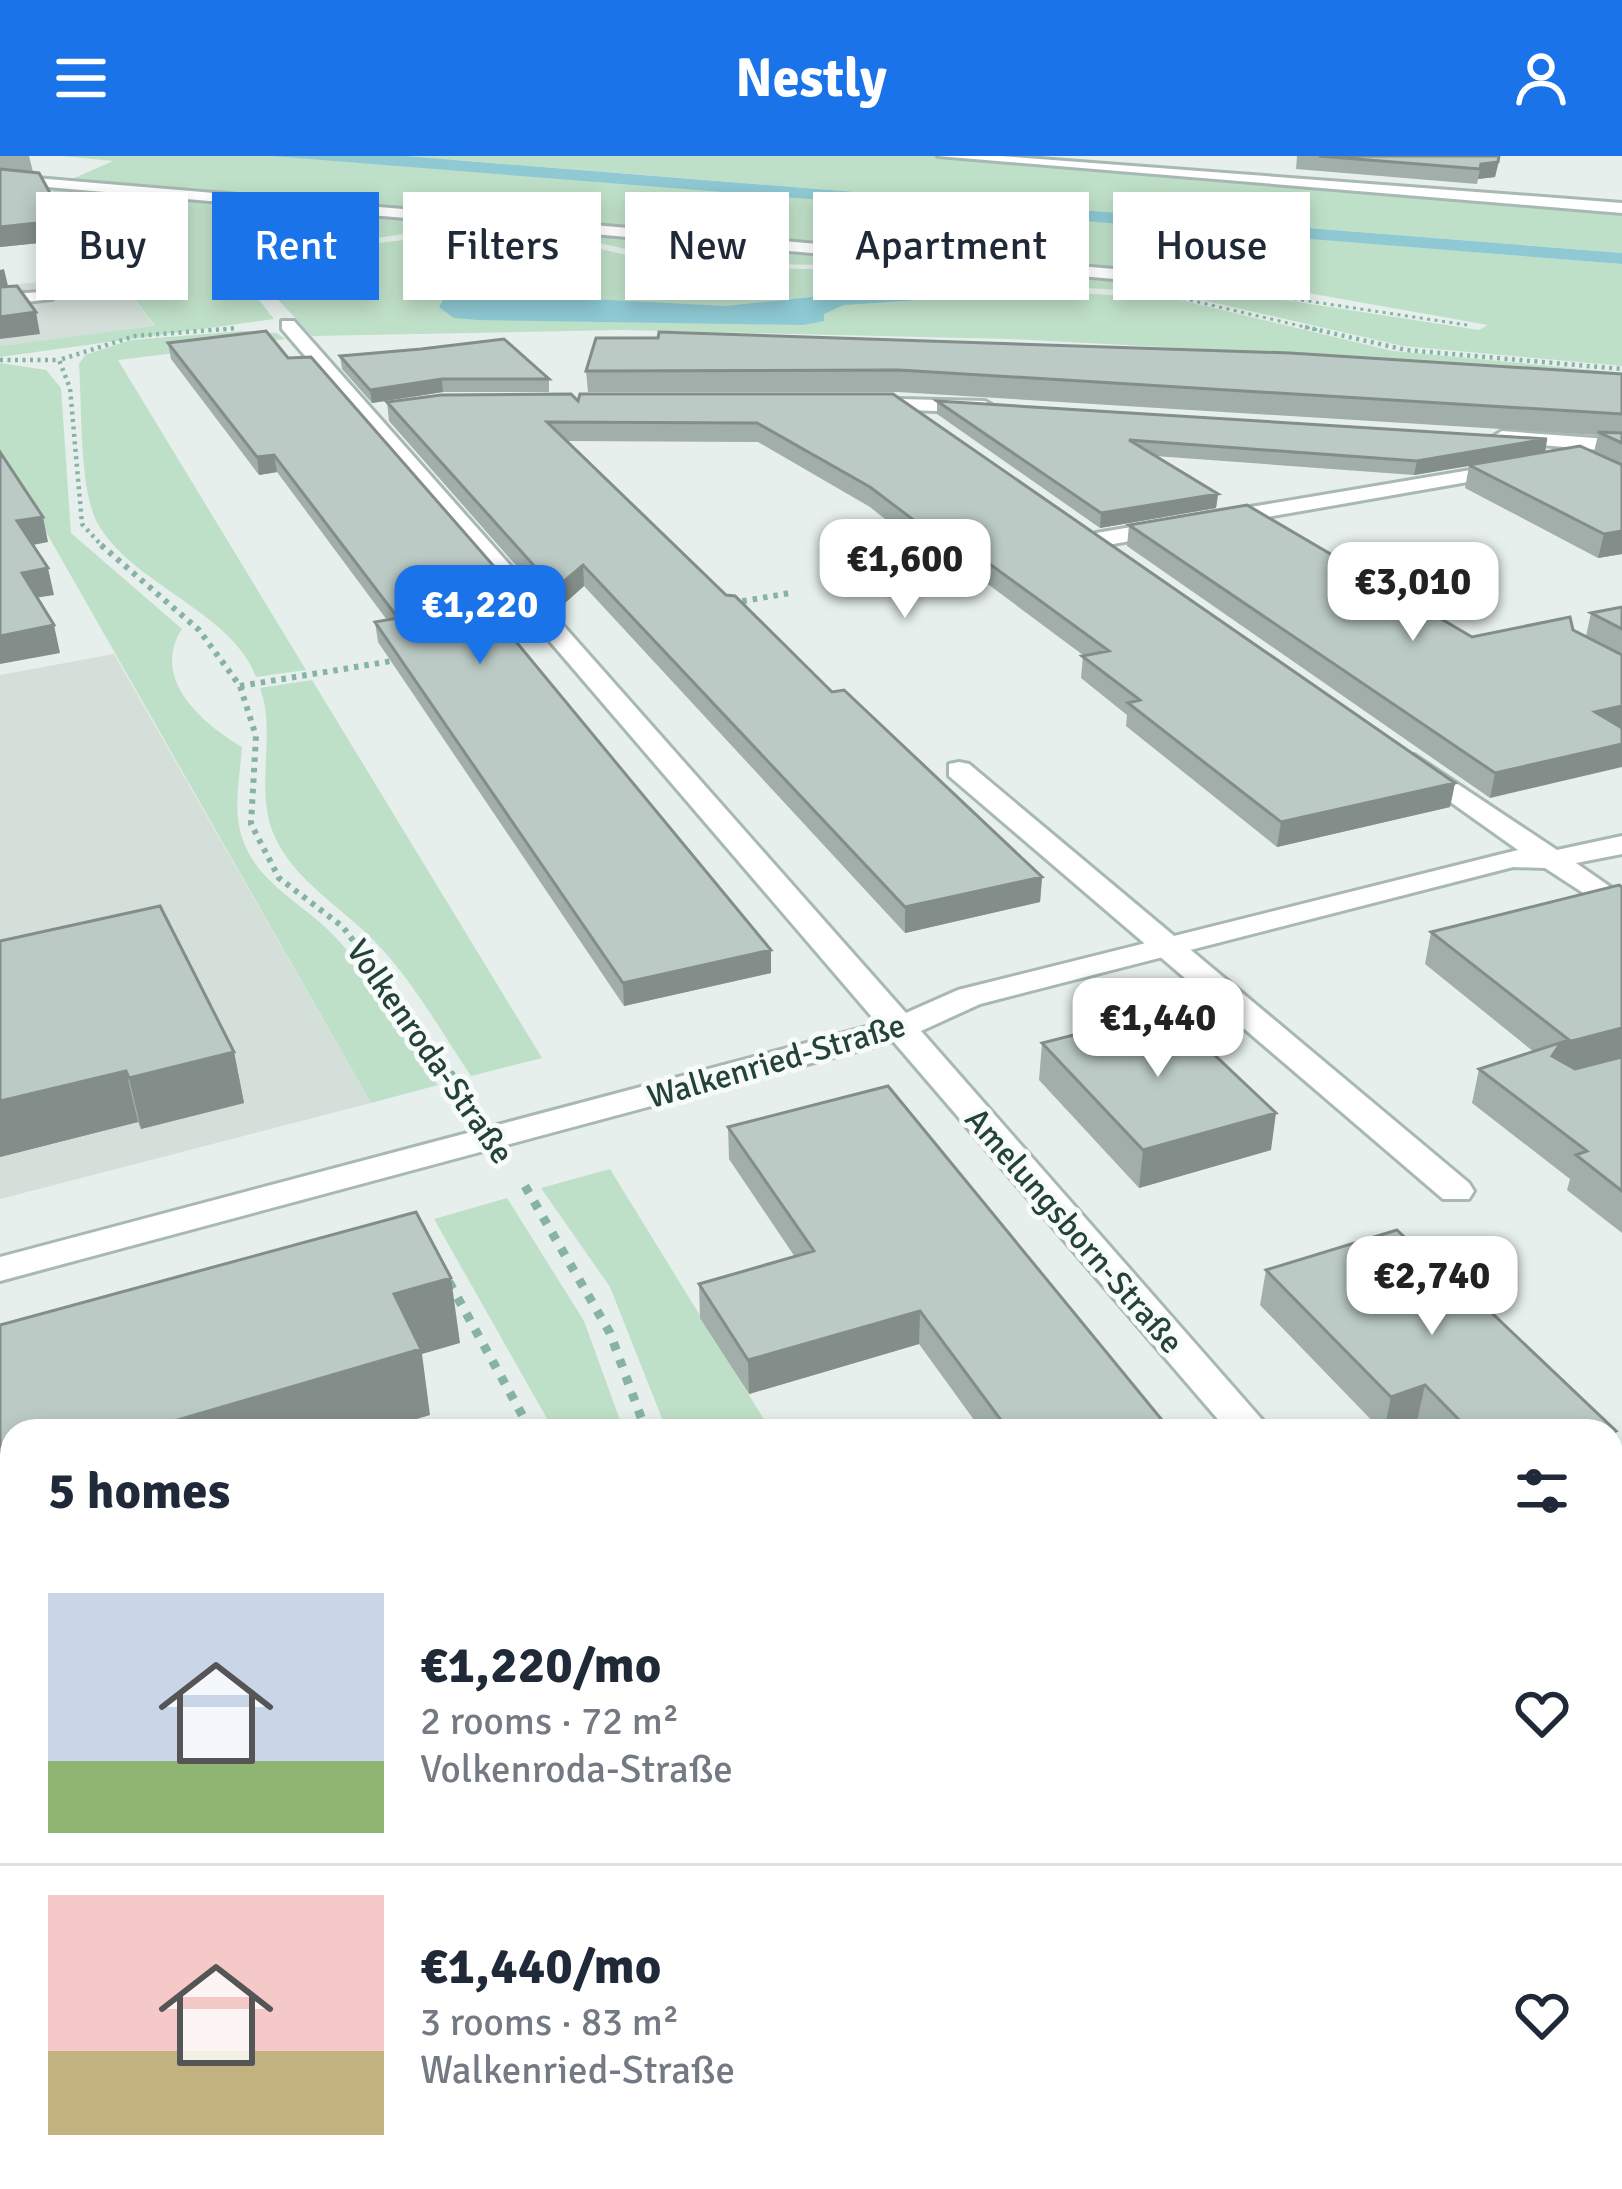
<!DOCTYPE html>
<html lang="en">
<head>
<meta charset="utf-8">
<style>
	body { margin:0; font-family:Signika,sans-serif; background:#f6f6f7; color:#1f2937; height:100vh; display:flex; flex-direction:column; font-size:45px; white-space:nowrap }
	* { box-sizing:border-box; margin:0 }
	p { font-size:39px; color:#747a83 }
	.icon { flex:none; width:66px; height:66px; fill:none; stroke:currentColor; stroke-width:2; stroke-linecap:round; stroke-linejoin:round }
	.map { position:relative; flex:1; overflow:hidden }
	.sheet { position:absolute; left:0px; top:1263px; width:1623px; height:771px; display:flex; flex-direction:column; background:#fff; border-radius:36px 36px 0 0; box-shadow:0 6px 18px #0003 }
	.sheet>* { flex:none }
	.banner { position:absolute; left:36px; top:36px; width:1551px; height:108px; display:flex; gap:24px }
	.price { position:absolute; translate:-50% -102px; padding:0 27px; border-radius:24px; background:#fff; color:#222; font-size:39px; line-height:78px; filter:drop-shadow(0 3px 6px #0008) }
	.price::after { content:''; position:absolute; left:50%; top:72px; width:36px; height:27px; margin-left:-18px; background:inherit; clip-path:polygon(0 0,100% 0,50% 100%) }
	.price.on { background:#1a73e8; color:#fff }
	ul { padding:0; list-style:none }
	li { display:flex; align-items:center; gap:36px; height:300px; padding:0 48px }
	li+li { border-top:3px solid #e0e1e3 }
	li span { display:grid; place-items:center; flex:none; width:336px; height:240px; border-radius:0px; color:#555 }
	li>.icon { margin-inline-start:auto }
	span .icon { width:144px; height:144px; fill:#fffc; stroke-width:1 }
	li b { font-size:51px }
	h2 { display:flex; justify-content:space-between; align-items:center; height:144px; padding:0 48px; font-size:51px }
	.tag { padding:0 42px; border-radius:0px; background:#fff; box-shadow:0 6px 18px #0003; font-size:42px; line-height:108px }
	.tag.on { background:#1a73e8; color:#fff }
	header { display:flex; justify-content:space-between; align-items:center; height:156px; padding:0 48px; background:#1a73e8; color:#fff; font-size:54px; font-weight:800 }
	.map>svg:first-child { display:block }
	.built { fill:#d4dfda }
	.green { fill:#bfe0c8 }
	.water { fill:#8ec9d4 }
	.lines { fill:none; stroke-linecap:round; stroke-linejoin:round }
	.lane-casing { stroke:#a8b8b2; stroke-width:6 }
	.street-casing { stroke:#a8b8b2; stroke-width:6 }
	.path-far4 { stroke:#86b3a5; stroke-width:3; stroke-dasharray:3 4.5; stroke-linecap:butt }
	.path-far3 { stroke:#86b3a5; stroke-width:4.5; stroke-dasharray:3 4.5; stroke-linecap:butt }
	.path-far2 { stroke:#86b3a5; stroke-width:6; stroke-dasharray:4.5 6; stroke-linecap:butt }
	.path-far1 { stroke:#86b3a5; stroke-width:9; stroke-dasharray:8 10; stroke-linecap:butt }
	.path { stroke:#86b3a5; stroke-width:10; stroke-dasharray:9 14; stroke-linecap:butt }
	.lane { fill:#fff; fill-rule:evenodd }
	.street { fill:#fff; fill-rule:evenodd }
	.wall { fill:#a1aea9 }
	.shaded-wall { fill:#838d89 }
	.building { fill:#bbcac4; stroke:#838d89; stroke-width:3 }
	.labels { text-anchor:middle; stroke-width:10; stroke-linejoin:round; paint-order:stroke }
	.street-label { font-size:33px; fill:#24423a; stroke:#f7fbf9 }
</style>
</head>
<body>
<header><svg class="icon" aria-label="menu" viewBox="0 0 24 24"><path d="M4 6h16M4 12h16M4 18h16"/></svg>Nestly<svg class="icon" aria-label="person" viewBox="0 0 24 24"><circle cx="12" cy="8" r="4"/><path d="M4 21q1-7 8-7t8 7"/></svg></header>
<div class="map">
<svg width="1622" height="2033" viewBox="0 0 1622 2033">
	<rect width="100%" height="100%" fill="#e6efeb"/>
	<path class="built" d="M115,118L155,171L0,190V130Z
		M114,498L371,947L0,1043V519Z"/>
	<path class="green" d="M62,0H945L1622,52V97L455,4L430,11L1622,108V210L1403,190L1171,137L1019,128L900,110L691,107L599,87L498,75L403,78L327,90L264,117L251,134L274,163L0,201V190L155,170L52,34L1180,128L1479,174L1488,169L1218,121L63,27L113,5Z
		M448,79L568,86L677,110L896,115L1012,133L1176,143L1393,195L1615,216L1622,217V224L1277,197L1010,183L620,174L312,180L271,136L273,123L352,90Z
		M242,175L277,177L285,183L118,204L306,514L256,521C233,456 129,427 97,366C79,333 82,248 79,208L85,199L131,184Z
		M0,207L46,214L61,232L71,377L182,473C150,523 202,567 242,591C240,621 232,655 243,684C259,730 307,749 338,784C378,828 408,879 438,929L371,947L0,295Z
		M312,524L542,902L471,920C442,877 416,830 381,792C347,754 294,726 274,679C254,634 277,578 260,532Z
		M610,1013L771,1275H667L610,1131L541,1032Z
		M507,1042L584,1165L624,1275H554L434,1063Z
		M1611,1864L1622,1878V2003L1611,2007Z
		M977,2022H1116L1120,2033H983Z
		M1167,2022H1557L1512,2033H1172Z"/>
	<path class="water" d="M272,0H404L1622,97V108Z
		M472,137L725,150L840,138L917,144L844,149L824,158V165L803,169L478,164L454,162L439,151L444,142Z"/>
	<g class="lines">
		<defs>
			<path id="lane" d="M52,135V143L0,149V139Z
				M1512,307L1522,313L1519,317L1096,391L1085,384L1096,377Z
				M959,606L969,608L1469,1027L1474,1035L1469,1043H1443L949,620V608Z
				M0,1889L12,1894V2022H40L35,2033H0Z
				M398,2022H456L460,2033H402Z"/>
			<path id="street" d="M938,0H1000L1622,47V57Z
				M0,19L1126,114L1134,119L1126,124L0,27Z
				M282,165H294L906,857L958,834L1518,694L1404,613V601L1414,599L1557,694L1622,680V698L1576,707L1622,739V762L1545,712L1513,711L980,848L921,875L1272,1275H1228L893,885L0,1125V1101L878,868L282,173Z
				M854,242L985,245L995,251L985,257L861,252L854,250Z
				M1502,275L1622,284V296L1495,285L1492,281Z"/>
		</defs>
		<use href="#lane" class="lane-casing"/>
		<use href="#street" class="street-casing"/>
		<path class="path-far4" d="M265,125L309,101
			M1175,125L1467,169
			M1168,139L1318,174
			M216,174L238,172"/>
		<path class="path-far3" d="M1305,171L1406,194L1622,213
			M0,204H59
			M104,392L82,368L70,232L59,204L135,180L238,172"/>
		<path class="path-far2" d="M101,389L199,474L240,530L256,580L251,668L279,722L343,771L462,931
			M732,447L790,437
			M240,530L398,504"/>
		<path class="path-far1" d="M525,1030L610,1177L646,1275
			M449,1126L531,1275"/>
		<path class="path" d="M1139,2022L1142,2033"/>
		<use href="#lane" class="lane"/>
		<use href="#street" class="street"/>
	</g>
	<path class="wall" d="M0,0H29L33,16L65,64L69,84L0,91Z
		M1297,0H1500L1495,21L1478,23L1477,28L1296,13Z
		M596,182L1622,218V398L1598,402L1465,332L1469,310L1414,319L1155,300L1218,338L1216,352L1100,372L937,258V245L1547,283L1545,296H1594L1598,279L898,236H588L586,215Z
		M168,187L288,202L534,474L518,488L771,794V817L624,850L378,486L375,466L387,464L277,316L259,319L171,203Z
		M340,200L549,223V236H443L372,247L342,213Z
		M893,238L1455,627L1450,651L1277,691L1126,570L1127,559L1081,522L1083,499L950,400L935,403L870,351L758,286L567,285L726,439L832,536L1042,721L1040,746L905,777L584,430L556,455L389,265L387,246L578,245Z
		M1129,369L1472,481L1570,461L1490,642L1127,390Z
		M1622,451V498L1586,480L1591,457Z
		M1622,731V1077L1567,1034L1570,1023L1472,947L1479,913L1534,896L1425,808L1431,776Z
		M0,785L234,896L244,947L141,973L138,966L0,1001Z
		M1042,887L1271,994L1139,1032L1039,924Z
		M728,971L1171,1275H982L919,1188L749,1238L700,1162L699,1128L795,1101L729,1003Z
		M1266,1114L1470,1143L1616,1275L1611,1293V1275H1427L1417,1265L1382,1275L1260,1149Z
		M553,2022H941L947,2033H557Z"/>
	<path class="shaded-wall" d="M1500,0L1495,21L1478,23L1481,8Z
		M65,64L69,84L0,91V71Z
		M4,113L9,134L0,135V114Z
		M36,156L40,178L0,183V161Z
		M442,223L443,236L372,247L370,234Z
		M1547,283L1545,297L1414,319L1417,305Z
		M274,299L277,316L259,319L257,301Z
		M1218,338L1216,352L1100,372L1101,357Z
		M43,361L48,386L23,391L17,365Z
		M1622,375V398L1598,402L1604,378Z
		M950,379V400L935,403L936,381Z
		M583,409L584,430L556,455L555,433Z
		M48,412L54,439L28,443L22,417Z
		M533,455L534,474L509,495L508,476Z
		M54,469L60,497L0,508V480Z
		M1622,550V572L1595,556Z
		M1622,588V611L1490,642L1495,617Z
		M1455,627L1450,651L1277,691L1281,666Z
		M1042,721L1040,746L905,777V751Z
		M771,794V817L624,850L623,827Z
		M1622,872V903L1552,921V900L1560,888Z
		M234,896L244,947L141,973L129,922Z
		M126,915L138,966L0,1001V945Z
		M1276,957L1271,994L1139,1032L1143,994Z
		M451,1122L460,1187L422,1198L430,1259L378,1275H140L394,1138Z
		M920,1155L919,1188L749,1238L748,1204Z
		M1425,1229L1417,1265L1384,1275L1391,1241Z
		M9,1489L12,1498V1564L0,1568V1492Z
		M1622,1730V1761L1611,1766V1735Z"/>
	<path class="building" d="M1319,0H1499L1498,6L1481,8L1480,13Z
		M0,13L39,17L65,64L0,71Z
		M17,130L36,156L0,161V131Z
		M266,175L288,202L311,201L533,455L508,476L771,794L623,827L375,466L398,462L274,299L257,301L168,187Z
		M659,176L1290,197L1622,218V258L899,214L586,215L596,182H658Z
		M504,183L549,223H442L370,234L340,200L421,193Z
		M571,238L578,245L580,238H893L1455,627L1281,666L1128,547L1140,544L1082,500L1109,495L950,379L936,381L870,331L757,267L547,266L726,439L735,440L832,536L844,534L1042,721L905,751L583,409L555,433L387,246L441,239Z
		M937,245L1547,283L1417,305L1129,284L1218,338L1101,357Z
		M1598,276L1622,277V287Z
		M1580,290L1622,309V375L1604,378L1469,309Z
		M0,296L43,361L17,365L48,412L22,417L54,469L0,480Z
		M1247,349L1472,481L1570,461L1573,474L1622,499V550L1595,556L1622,572V588L1495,617L1129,369Z
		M1622,451V473L1591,457Z
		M1619,729L1622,731V872L1560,888L1552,900L1575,913L1622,901V1035L1576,999L1587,995L1479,913L1569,884L1431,776Z
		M160,750L234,896L129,922L126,915L0,945V785Z
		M1168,855L1276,957L1143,994L1042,887Z
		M888,930L1171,1275H1009L920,1155L748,1204L699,1128L814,1095L728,971Z
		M416,1056L451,1122L394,1138L421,1193L140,1275H12V1502L9,1489L0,1492V1169Z
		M1397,1074L1470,1143L1475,1141L1616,1275L1611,1277V1275H1470L1425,1229L1391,1241L1266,1114Z
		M1622,1549V1730L1611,1735V1553Z
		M122,2022H233L236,2033H95Z
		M567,2022H941L947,2033H572Z"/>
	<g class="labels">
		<g class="street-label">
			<text transform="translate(431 895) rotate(55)" y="12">Volkenroda-Straße</text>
			<text transform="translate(776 904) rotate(-16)" y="12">Walkenried-Straße</text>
			<text transform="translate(1075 1074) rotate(49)" y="12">Amelungsborn-Straße</text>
		</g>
	</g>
</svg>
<b class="price" style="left:905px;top:465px">€1,600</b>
<b class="price" style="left:1413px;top:488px">€3,010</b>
<b class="price on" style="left:480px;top:511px">€1,220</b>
<b class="price" style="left:1158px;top:924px">€1,440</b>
<b class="price" style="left:1432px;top:1182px">€2,740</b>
<div class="banner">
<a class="tag">Buy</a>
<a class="tag on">Rent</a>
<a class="tag">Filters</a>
<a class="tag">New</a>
<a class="tag">Apartment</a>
<a class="tag">House</a>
</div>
<section class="sheet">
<h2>5 homes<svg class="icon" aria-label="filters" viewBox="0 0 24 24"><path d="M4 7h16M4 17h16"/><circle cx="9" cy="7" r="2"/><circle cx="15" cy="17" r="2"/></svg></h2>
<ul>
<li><span style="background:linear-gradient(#c9d6e8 70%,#8fb573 0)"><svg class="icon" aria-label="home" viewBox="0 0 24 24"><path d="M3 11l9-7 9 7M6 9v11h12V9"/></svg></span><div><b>€1,220/mo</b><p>2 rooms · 72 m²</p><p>Volkenroda-Straße</p></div><svg class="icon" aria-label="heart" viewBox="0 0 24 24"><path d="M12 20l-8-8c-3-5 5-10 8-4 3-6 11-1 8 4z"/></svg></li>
<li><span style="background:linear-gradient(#f6c9c9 65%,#c2b280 0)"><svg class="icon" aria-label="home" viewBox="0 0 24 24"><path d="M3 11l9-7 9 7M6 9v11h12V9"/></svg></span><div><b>€1,440/mo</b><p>3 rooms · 83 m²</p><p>Walkenried-Straße</p></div><svg class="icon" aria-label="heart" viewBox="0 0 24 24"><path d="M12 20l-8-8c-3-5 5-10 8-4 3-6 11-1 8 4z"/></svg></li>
</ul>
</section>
</div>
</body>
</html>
